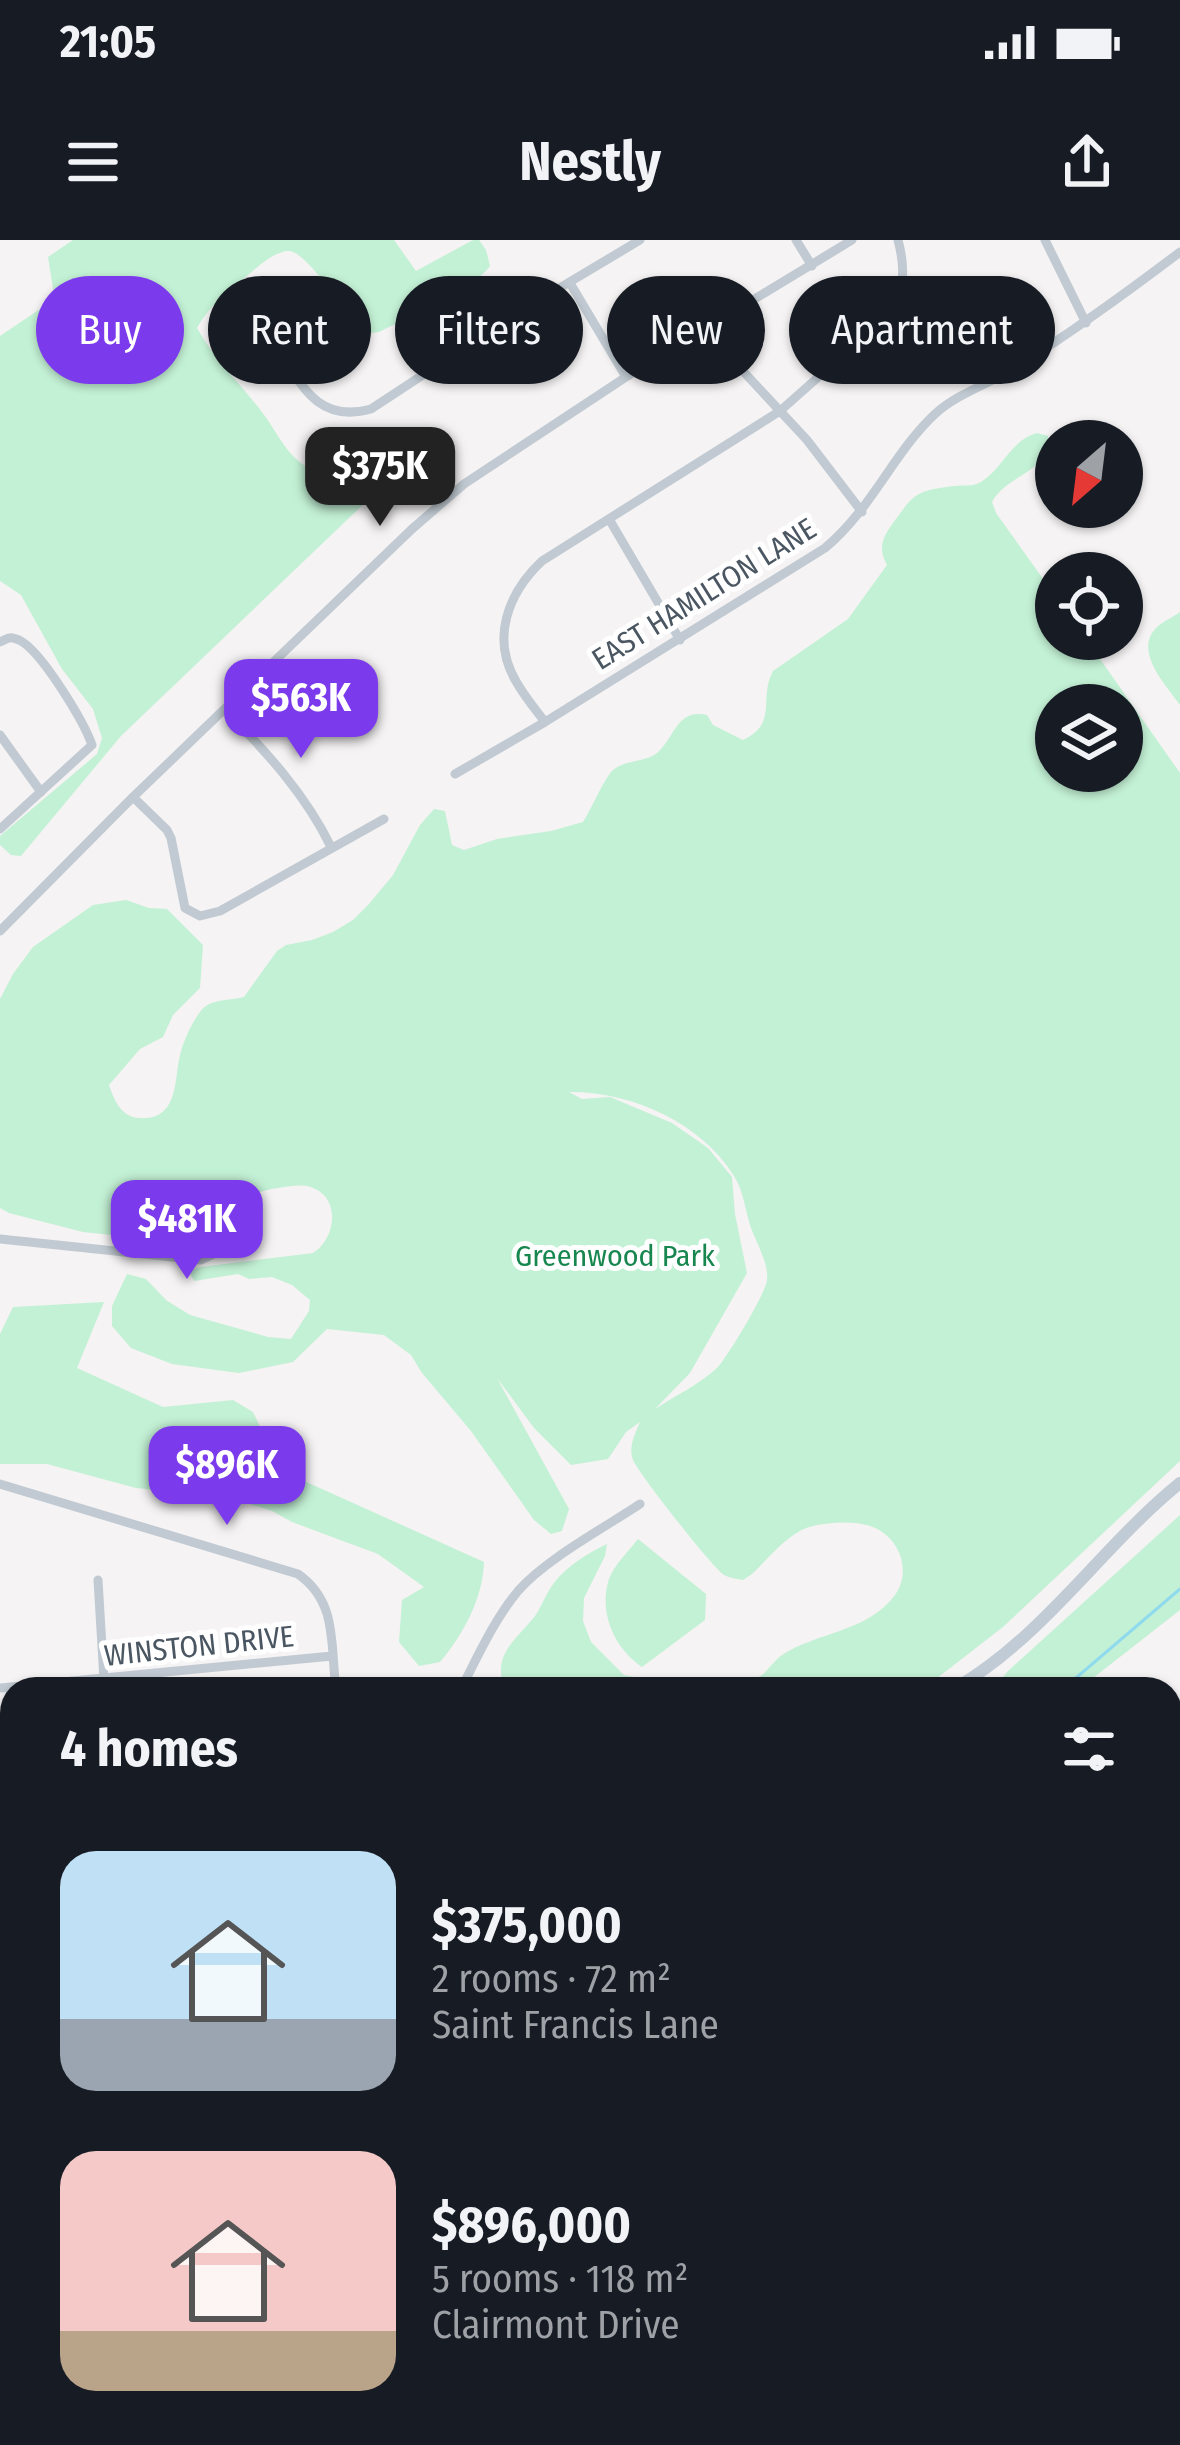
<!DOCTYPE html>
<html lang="en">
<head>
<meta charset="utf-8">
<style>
	body { margin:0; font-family:"Fira Sans Condensed",sans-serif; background:#20242c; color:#f1f3f6; height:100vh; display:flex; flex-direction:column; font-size:45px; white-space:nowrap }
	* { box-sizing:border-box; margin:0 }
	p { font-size:39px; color:#9ea1a6 }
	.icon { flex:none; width:66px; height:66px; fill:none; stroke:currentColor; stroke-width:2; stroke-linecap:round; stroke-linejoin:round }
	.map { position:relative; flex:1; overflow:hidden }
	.details { position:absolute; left:0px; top:1437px; width:1182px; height:768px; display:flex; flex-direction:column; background:#171b24; border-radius:36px 36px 0 0; box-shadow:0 3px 9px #0004 }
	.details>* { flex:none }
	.guide { position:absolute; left:36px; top:36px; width:1110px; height:108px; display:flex; gap:24px }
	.needle { width:78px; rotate:208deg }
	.fabs { position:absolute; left:1035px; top:180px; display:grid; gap:24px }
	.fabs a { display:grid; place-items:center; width:108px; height:108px; border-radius:50%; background:#171b24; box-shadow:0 3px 9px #0004; font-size:60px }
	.price { position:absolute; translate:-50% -102px; padding:0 27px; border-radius:24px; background:#7c3aed; color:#fff; font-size:39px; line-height:78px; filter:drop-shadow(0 3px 6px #0008) }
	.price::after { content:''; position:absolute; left:50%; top:72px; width:36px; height:27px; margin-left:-18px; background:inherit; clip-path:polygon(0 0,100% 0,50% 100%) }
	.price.on { background:#222; color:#fff }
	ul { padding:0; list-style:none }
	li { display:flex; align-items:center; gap:36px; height:300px; padding:0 60px }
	li span { display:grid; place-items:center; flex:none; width:336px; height:240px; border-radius:36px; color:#555 }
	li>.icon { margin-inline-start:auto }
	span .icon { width:144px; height:144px; fill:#fffc; stroke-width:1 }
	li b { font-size:51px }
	h2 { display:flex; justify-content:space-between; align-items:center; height:144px; padding:0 60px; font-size:51px }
	.pill { padding:0 42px; border-radius:54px; background:#171b24; box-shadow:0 3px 9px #0004; font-size:42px; line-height:108px }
	.pill.on { background:#7c3aed; color:#fff }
	.status { display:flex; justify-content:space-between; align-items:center; height:84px; padding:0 60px; background:#171b24; direction:ltr }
	.status svg { height:33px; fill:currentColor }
	header { display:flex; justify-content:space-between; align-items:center; height:156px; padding:0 60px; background:#171b24; font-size:54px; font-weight:700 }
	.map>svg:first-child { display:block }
	.green { fill:#c3f1d5; fill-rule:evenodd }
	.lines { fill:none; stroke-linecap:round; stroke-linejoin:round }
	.stream { stroke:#90daee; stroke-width:3 }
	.street { stroke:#c1cad2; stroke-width:9 }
	.secondary { stroke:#c1cbd6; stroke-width:12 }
	.rail-casing { stroke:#b5b8bd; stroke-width:8 }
	.rail { stroke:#fff; stroke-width:3; stroke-dasharray:9; stroke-linecap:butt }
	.labels { text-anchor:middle; stroke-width:10; stroke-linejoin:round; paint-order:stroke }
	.street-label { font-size:30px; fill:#4a5661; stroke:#fff }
	.park-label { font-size:30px; fill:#17864f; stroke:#fff }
</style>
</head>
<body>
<div class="status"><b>21:05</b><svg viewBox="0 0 49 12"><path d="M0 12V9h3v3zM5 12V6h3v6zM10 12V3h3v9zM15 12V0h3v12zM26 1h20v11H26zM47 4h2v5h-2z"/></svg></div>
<header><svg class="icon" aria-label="menu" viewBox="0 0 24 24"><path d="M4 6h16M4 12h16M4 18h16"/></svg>Nestly<svg class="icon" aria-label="share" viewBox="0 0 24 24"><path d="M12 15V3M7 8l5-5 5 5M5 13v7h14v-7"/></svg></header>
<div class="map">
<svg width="1180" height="2205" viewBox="0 0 1180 2205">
	<rect width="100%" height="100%" fill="#f5f3f3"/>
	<path class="green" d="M73,0H394L416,31L473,0H479L486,10L490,26C474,49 407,78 379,92L364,94C346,78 310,13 289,11C275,11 260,25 249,34C230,51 209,65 197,88C216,122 244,147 267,179C276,192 283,206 295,218C303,225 309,230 320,230C352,231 369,208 403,223L394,235L121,496L21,616L11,615L0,605V596L97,514L102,498L93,469L62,429L21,355L0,341V96L43,67L54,55L48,17Z
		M1037,193L1048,196C1050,233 1007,234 992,262L996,273L1056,357V399H1086L1180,533V1221L1003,1387L923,1449H738C746,1444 755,1440 762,1435C769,1429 774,1421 782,1415C817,1392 868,1392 895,1355C912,1331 900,1298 873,1287C855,1280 827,1282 809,1287C787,1294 768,1319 752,1334L743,1340C737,1339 730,1338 724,1335C712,1327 639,1234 633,1220C628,1207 635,1194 640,1182L626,1192L608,1219L571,1225L534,1188L497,1138L569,1269L562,1291L551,1294L534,1280L471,1191L422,1133L411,1115L384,1095L327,1089L293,1122L239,1133L172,1124L131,1108L112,1086V1066L127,1034L146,1039L166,1060L190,1075L268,1097L291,1099L309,1071L310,1060L292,1045L272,1037L249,1039L238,1034L194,1041L189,1031L200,1027L313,1013C337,998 342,954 307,946C293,943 254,952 240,958C216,970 228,999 195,1004L83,992L9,973L0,968V759L13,734L33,707L93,665L126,660L149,668L167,669L203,705L200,748L173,775L163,797L140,809L109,845C114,860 121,877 139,878C179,881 174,840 180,815C183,802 192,782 200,772C210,758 229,761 244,757L277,711L286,705L312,700L333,692L353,680L369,664L393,635L420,585L434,569L445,571L452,605L464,610L497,599L551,591L583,582C592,568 603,541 612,531C625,519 644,523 657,513C675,497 677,468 707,475L713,485L743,500C779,483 758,459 773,431L848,379L887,325C878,309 882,298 893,283C915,253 915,251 954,246C962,245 974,247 981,242C1003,228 1011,200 1037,193ZM1056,465H1122V531H1056ZM569,852C629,851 701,882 734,936C744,952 745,970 751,988C757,1004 769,1024 767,1040C766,1053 727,1118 717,1128C700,1144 675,1156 655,1169L690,1133L747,1033L735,974L732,937L708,908L672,883L610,857L582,859Z
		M1180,372V465C1167,446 1133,412 1156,388C1162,382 1173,377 1180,372Z
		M104,1062L77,1128L163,1167L233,1160L253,1172L262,1191L268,1211L302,1240L484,1322C483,1358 463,1395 440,1422L419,1426L399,1402L402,1360L424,1347L378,1314L292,1282L272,1271L228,1257L136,1248L47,1224H0V1094L13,1067Z
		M1180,1275V1370L1079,1449H993L1008,1431Z
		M638,1299L706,1354L705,1380L642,1427C615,1409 598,1373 609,1339C614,1325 629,1311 638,1299Z
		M607,1304L605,1316L584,1358L583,1381L591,1402L624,1435L696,1449H505C491,1415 516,1400 535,1376C542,1366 546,1353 554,1343C567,1326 588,1313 607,1304Z
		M102,2193H405L391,2205H84Z"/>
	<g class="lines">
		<path class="stream" d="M1063,1449L1180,1349
			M0,2197L12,2189"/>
		<path class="street" d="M796,0L812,26
			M1045,0L1086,83
			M570,43L626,137
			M708,87L741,129L807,200L862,272
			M275,104C301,144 317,184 371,169L511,77L640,0
			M609,279L680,400
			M0,402C9,398 9,396 19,400C41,410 84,482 92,505L0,589
			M225,470C265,510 306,555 331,607
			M545,482C535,469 525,457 517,443C490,399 508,353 542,321L780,171L885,78C905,54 906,30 898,0
			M0,495L41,552
			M455,534L545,482L825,308C872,269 893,213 935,174C958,153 989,144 1015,128C1072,92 1126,53 1180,12
			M133,557L167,590L171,598L185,668L200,676L220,671L384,579
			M0,691L133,557L412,289L464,244L626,137L852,0
			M0,999L201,1020L220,1011L234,988
			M0,1244L298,1334C338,1362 330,1404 336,1449
			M98,1340L104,1440
			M0,1448L332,1416
			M461,1449C478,1416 494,1380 518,1351C546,1319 604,1288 640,1264
			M0,1547L12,1552
			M985,2193L991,2205"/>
		<path class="secondary" d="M954,1449C1046,1395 1099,1309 1180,1243
			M0,1754L12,1753
			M1170,2075L1180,2070
			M0,2132L12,2127
			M945,2205L966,2193"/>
		<defs>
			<path id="rail" d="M1170,1845L1180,1837
				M746,2205L760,2193"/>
		</defs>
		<use href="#rail" class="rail-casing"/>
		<use href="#rail" class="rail"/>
	</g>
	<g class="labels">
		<g class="street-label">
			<text transform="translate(704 354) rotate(-32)" y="10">EAST HAMILTON LANE</text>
			<text transform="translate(199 1406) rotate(-6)" y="10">WINSTON DRIVE</text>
		</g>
		<g class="park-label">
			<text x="615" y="1026">Greenwood Park</text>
		</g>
	</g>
</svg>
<div class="fabs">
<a><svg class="needle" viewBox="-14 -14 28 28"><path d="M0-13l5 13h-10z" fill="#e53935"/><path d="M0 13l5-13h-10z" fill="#9ea1a6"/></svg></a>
<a><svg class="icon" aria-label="locate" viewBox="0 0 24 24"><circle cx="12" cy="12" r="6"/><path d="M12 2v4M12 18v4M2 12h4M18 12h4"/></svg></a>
<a><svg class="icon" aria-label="layers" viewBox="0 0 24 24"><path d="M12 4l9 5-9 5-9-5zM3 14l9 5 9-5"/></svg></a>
</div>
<b class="price on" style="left:380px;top:289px">$375K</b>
<b class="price" style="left:301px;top:521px">$563K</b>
<b class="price" style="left:187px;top:1042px">$481K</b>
<b class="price" style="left:227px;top:1288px">$896K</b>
<div class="guide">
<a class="pill on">Buy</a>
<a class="pill">Rent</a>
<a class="pill">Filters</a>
<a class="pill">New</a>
<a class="pill">Apartment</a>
</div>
<section class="details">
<h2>4 homes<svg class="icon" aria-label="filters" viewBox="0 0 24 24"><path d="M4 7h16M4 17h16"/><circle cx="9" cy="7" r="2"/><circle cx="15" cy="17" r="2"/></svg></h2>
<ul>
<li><span style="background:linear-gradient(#bfe0f5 70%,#9aa5b1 0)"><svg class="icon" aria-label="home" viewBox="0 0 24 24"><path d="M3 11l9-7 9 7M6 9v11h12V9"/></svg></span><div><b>$375,000</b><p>2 rooms · 72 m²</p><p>Saint Francis Lane</p></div></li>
<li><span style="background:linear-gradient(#f6c9c9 75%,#b9a48a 0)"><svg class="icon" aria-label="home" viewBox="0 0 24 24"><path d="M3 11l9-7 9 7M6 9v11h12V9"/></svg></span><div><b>$896,000</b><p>5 rooms · 118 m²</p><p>Clairmont Drive</p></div></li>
</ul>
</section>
</div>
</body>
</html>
